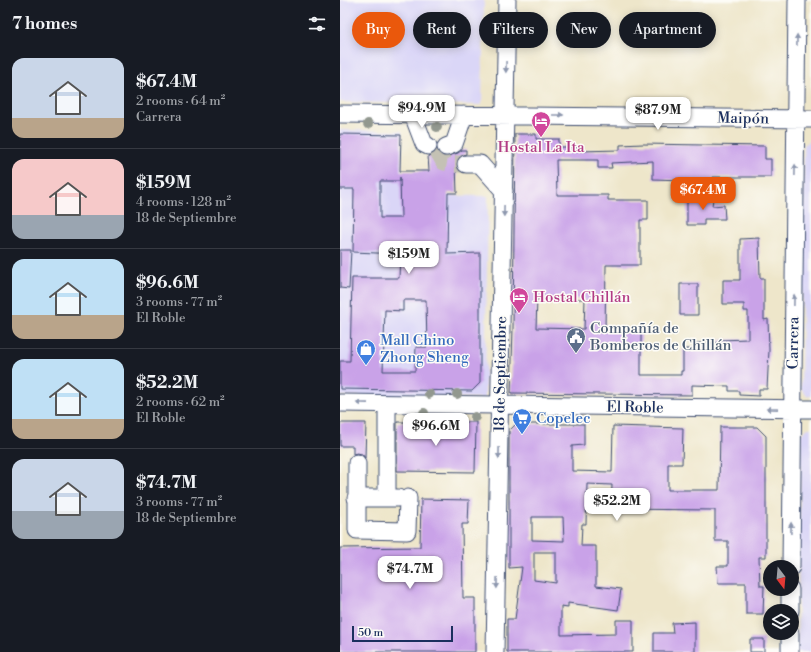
<!DOCTYPE html>
<html lang="en">
<head>
<meta charset="utf-8">
<style>
	body { margin:0; font-family:"Libre Bodoni",serif; background:#242831; color:#f1f3f6; height:100vh; display:flex; flex-direction:column; font-size:15px; white-space:nowrap }
	* { box-sizing:border-box; margin:0 }
	p { font-size:13px; color:#9ea1a6 }
	.icon { flex:none; width:22px; height:22px; fill:none; stroke:currentColor; stroke-width:2; stroke-linecap:round; stroke-linejoin:round }
	.map { position:relative; flex:1; overflow:hidden }
	.details { display:flex; flex-direction:column; background:#171b24; width:340px }
	.details>* { flex:none }
	.top-card { position:absolute; left:12px; top:12px; width:380px; height:36px; display:flex; gap:8px }
	.needle { width:26px; rotate:164deg }
	.tools { position:absolute; left:423px; top:560px; display:grid; gap:8px }
	.tools a { display:grid; place-items:center; width:36px; height:36px; border-radius:50%; background:#171b24; box-shadow:0 2px 10px #0003; font-size:20px }
	.scale { position:absolute; left:12px; bottom:10px; width:101px; box-sizing:border-box; padding-left:4px; border:2px solid #1b2f5e; border-top:0; font-size:11px; line-height:14px; white-space:nowrap; color:#1b2f5e; -webkit-text-stroke:3px #fdfcf7; paint-order:stroke }
	.price { position:absolute; translate:-50% -34px; padding:0 9px; border-radius:8px; background:#fff; color:#222; font-size:13px; line-height:26px; filter:drop-shadow(0 1px 2px #0008) }
	.price::after { content:''; position:absolute; left:50%; top:24px; width:12px; height:9px; margin-left:-6px; background:inherit; clip-path:polygon(0 0,100% 0,50% 100%) }
	.price.current { background:#ea580c; color:#fff }
	ul { padding:0; list-style:none }
	li { display:flex; align-items:center; gap:12px; height:100px; padding:0 12px }
	li+li { border-top:1px solid #363941 }
	li span { display:grid; place-items:center; flex:none; width:112px; height:80px; border-radius:12px; color:#555 }
	li>.icon { margin-inline-start:auto }
	span .icon { width:48px; height:48px; fill:#fffc; stroke-width:1 }
	li b { font-size:17px }
	h2 { display:flex; justify-content:space-between; align-items:center; height:48px; padding:0 12px; font-size:17px }
	.chip { padding:0 14px; border-radius:18px; background:#171b24; box-shadow:0 2px 10px #0003; font-size:14px; line-height:36px }
	.chip.current { background:#ea580c; color:#fff }
	main { display:flex; flex:1; min-height:0 }
	.map>svg:first-child { display:block }
	.built { fill:#dad6f7 }
	.building { fill:#c9a2e8; fill-rule:evenodd }
	.lines { fill:none; stroke-linecap:round; stroke-linejoin:round }
	.minor-tunnel { stroke:#c4c1b4; stroke-width:17; stroke-dasharray:17 8; stroke-linecap:butt }
	.minor-casing { stroke:#3b4a6e; stroke-width:19 }
	.minor { stroke:#fff; stroke-width:17 }
	.tree { fill:#92988f }
	.oneway { fill:#8d97ae }
	.labels { text-anchor:middle; stroke-width:3; stroke-linejoin:round; paint-order:stroke }
	.street-label { font-size:15px; fill:#1b2f5e; stroke:#fdfcf7 }
	.hotel-label { font-size:15px; fill:#b23c85; stroke:#fdfcf7 }
	.service-label { font-size:15px; fill:#4e5e75; stroke:#fdfcf7; text-anchor:start }
	.shop-label { font-size:15px; fill:#366cbe; stroke:#fdfcf7; text-anchor:start }
</style>
</head>
<body>
<main>
<section class="details">
<h2>7 homes<svg class="icon" aria-label="filters" viewBox="0 0 24 24"><path d="M4 7h16M4 17h16"/><circle cx="9" cy="7" r="2"/><circle cx="15" cy="17" r="2"/></svg></h2>
<ul>
<li><span style="background:linear-gradient(#c9d6e8 75%,#b9a48a 0)"><svg class="icon" aria-label="home" viewBox="0 0 24 24"><path d="M3 11l9-7 9 7M6 9v11h12V9"/></svg></span><div><b>$67.4M</b><p>2 rooms · 64 m²</p><p>Carrera</p></div></li>
<li><span style="background:linear-gradient(#f6c9c9 70%,#9aa5b1 0)"><svg class="icon" aria-label="home" viewBox="0 0 24 24"><path d="M3 11l9-7 9 7M6 9v11h12V9"/></svg></span><div><b>$159M</b><p>4 rooms · 128 m²</p><p>18 de Septiembre</p></div></li>
<li><span style="background:linear-gradient(#bfe0f5 70%,#b9a48a 0)"><svg class="icon" aria-label="home" viewBox="0 0 24 24"><path d="M3 11l9-7 9 7M6 9v11h12V9"/></svg></span><div><b>$96.6M</b><p>3 rooms · 77 m²</p><p>El Roble</p></div></li>
<li><span style="background:linear-gradient(#bfe0f5 75%,#b9a48a 0)"><svg class="icon" aria-label="home" viewBox="0 0 24 24"><path d="M3 11l9-7 9 7M6 9v11h12V9"/></svg></span><div><b>$52.2M</b><p>2 rooms · 62 m²</p><p>El Roble</p></div></li>
<li><span style="background:linear-gradient(#c9d6e8 65%,#9aa5b1 0)"><svg class="icon" aria-label="home" viewBox="0 0 24 24"><path d="M3 11l9-7 9 7M6 9v11h12V9"/></svg></span><div><b>$74.7M</b><p>3 rooms · 77 m²</p><p>18 de Septiembre</p></div></li>
</ul>
</section>
<div class="map">
<svg width="471" height="652" viewBox="0 0 471 652">
	<rect width="100%" height="100%" fill="#fdfcf7"/>
	<filter id="ink" filterUnits="userSpaceOnUse"><feTurbulence type="fractalNoise" baseFrequency=".025" numOctaves="2"/><feDisplacementMap in="SourceGraphic" scale="8" xChannelSelector="R" yChannelSelector="G"/><feConvolveMatrix kernelMatrix="1 2 1 2 8 2 1 2 1" color-interpolation-filters="sRGB"/></filter>
	<filter id="wash" filterUnits="userSpaceOnUse"><feTurbulence type="fractalNoise" baseFrequency=".012" numOctaves="4" result="noise"/><feDisplacementMap in="SourceGraphic" scale="16" xChannelSelector="R" yChannelSelector="G"/><feGaussianBlur stdDeviation="0.9" result="paint"/><feColorMatrix in="noise" values="0 0 0 0 0 0 0 0 0 0 0 0 0 0 0 0 0 1.4 0 .05"/><feComposite in="paint" operator="in"/></filter>
	<g filter="url(#wash)">
		<rect width="100%" height="100%" fill="#eee6ca"/>
		<path class="built" d="M0,0H144L142,105L0,102Z
			M0,130L62,131L61,195L148,196L145,398L0,396Z
			M471,140V396H467L461,389L464,145Z
			M468,428H471V652H457L461,434Z"/>
		<g id="blocks">
			<path class="building" d="M0,134L61,135L60,171H89L88,156L93,155L97,151L100,155L105,157L118,153L122,150H126V154L121,156L117,159L116,164L117,193H108L107,254L140,253V383L132,391L0,389V361H10L12,278H59L60,254L13,252L14,189H0ZM60,177L61,218H40V181H60ZM63,300H86L87,347H76L75,371H43L45,310L63,311Z
				M175,134H196V139H219V147H239V151L280,150V145L303,144L425,146V159H431V177H373V181L313,179V161L271,163L272,168H258V160H216L217,195H268V200H308V220H300V265H266L265,329L301,330V375H341V371H343V349H356V343H380V340L408,339V311H404V304H383V280H400V239L419,238L420,278H424V320L428,319L429,350L427,389H419V396L399,395V391H389V386L352,385V395L171,393L173,328ZM197,299H245L244,329L196,328Z
				M347,199H373L372,206L384,205L385,219H364V225H347Z
				M0,250H11L9,289L0,288Z
				M340,284H358V315H340Z
				M57,422H136L135,472L57,471Z
				M0,423H26L25,458L22,454L17,453L13,454V446H0Z
				M176,424H244V445L232,446V471L272,472L273,426L343,428L342,464H328V490H379L380,427H417L426,436V557H419L420,586H424L423,614H406V583H378L377,566H388V541H375V510L271,509L272,485L247,484L246,524H242L241,546H256V586L281,589L278,610L228,603V607L221,606V635L276,634V620H293V652H167V619H175L182,567L169,568V431ZM192,517H223L224,541L192,540ZM194,552H216V583L194,580Z
				M81,499L129,500L128,524H122L123,598H135V652H0V548L80,547Z
				M355,622V652H314V633H333L332,623Z
				M410,639H424V652H410Z"/>
		</g>
	</g>
	<g filter="url(#ink)">
		<use href="#blocks" fill-opacity="0" stroke="#3b4a6e" stroke-width="1"/>
		<g class="lines">
			<path class="minor-tunnel" d="M97,150L104,162L114,164H126"/>
			<defs>
				<path id="minor" d="M0,114L471,119
					M73,115L84,144L88,146
					M106,147L114,144L124,115
					M126,164H140L164,191
					M0,403L471,409
					M47,404V498
					M17,463V530L67,531L68,498
					M16,498H58
					M451,567L457,0
					M450,611V589
					M155,652L167,0
					M450,652V633"/>
			</defs>
			<use href="#minor" class="minor-casing"/>
			<use href="#minor" class="minor"/>
		</g>
		<g class="tree">
			<circle cx="82" cy="106" r="5"/>
			<circle cx="28" cy="124" r="5"/>
			<circle cx="97" cy="127" r="5"/>
			<circle cx="89" cy="394" r="5"/>
			<circle cx="117" cy="394" r="5"/>
			<circle cx="84" cy="413" r="5"/>
			<circle cx="135" cy="417" r="5"/>
		</g>
		<defs><path id="oneway-solid" d="M-6-.8H1V-3.2L6.5 0L1 3.2V.8H-6Z"/></defs>
		<g class="oneway">
			<use href="#oneway-solid" transform="translate(457 40) rotate(-89)"/>
			<use href="#oneway-solid" transform="translate(166 67) rotate(91)"/>
			<use href="#oneway-solid" transform="translate(218 115)"/>
			<use href="#oneway-solid" transform="translate(455 170) rotate(-89)"/>
			<use href="#oneway-solid" transform="translate(164 211) rotate(91)"/>
			<use href="#oneway-solid" transform="translate(454 300) rotate(-89)"/>
			<use href="#oneway-solid" transform="translate(22 403) rotate(-179)"/>
			<use href="#oneway-solid" transform="translate(432 409) rotate(-179)"/>
			<use href="#oneway-solid" transform="translate(159 453) rotate(91)"/>
			<use href="#oneway-solid" transform="translate(451 528) rotate(-89)"/>
			<use href="#oneway-solid" transform="translate(157 583) rotate(91)"/>
		</g>
	</g>
	<defs>
		<symbol id="hotel-pin" viewBox="-11 -11 22 30"><path d="M0 17L-7.5 6A9.5 9.5 0 1 1 7.5 6Z" fill="#d1479c" stroke="#fdfcf7"/><path d="M-6-4.5h1.5V1H6V5H4.5V3h-9V5H-6ZM-4 0a1.8 1.8 0 1 1 3.6 0ZM.5 0V-2.5h3Q6-2.5 6 0Z" fill="#fff"/></symbol>
		<symbol id="civic-pin" viewBox="-11 -11 22 30"><path d="M0 17L-7.5 6A9.5 9.5 0 1 1 7.5 6Z" fill="#5c6f8a" stroke="#fdfcf7"/><path d="M-.6-6.5H3V-4.5H.6V-3L4-1V1h2V6H-6V1h2V-1L-.6-3ZM-1.2 2.5V6h2.4V2.5Z" fill="#fff"/></symbol>
		<symbol id="shop-pin" viewBox="-11 -11 22 30"><path d="M0 17L-7.5 6A9.5 9.5 0 1 1 7.5 6Z" fill="#3f7fe0" stroke="#fdfcf7"/><path d="M-5-2.5h2.3a2.7 3.5 0 0 1 5.4 0H5L5.5 6h-11ZM-1.5-2.5h3a1.5 2.3 0 0 0-3 0Z" fill="#fff"/></symbol>
		<symbol id="supermarket-pin" viewBox="-11 -11 22 30"><path d="M0 17L-7.5 6A9.5 9.5 0 1 1 7.5 6Z" fill="#3f7fe0" stroke="#fdfcf7"/><path d="M-6-5.5h2.5l.6 2H6L4.5 2H-2.5L-4.4-4H-6ZM-1.5 3.2a1.3 1.3 0 1 0 .1 0ZM3 3.2a1.3 1.3 0 1 0 .1 0Z" fill="#fff"/></symbol>
	</defs>
	<g fill-rule="evenodd">
		<use href="#hotel-pin" x="190" y="110" width="22" height="30"/>
		<use href="#hotel-pin" x="168" y="286" width="22" height="30"/>
		<use href="#civic-pin" x="225" y="326" width="22" height="30"/>
		<use href="#shop-pin" x="15" y="338" width="22" height="30"/>
		<use href="#supermarket-pin" x="171" y="407" width="22" height="30"/>
	</g>
	<g class="labels">
		<g class="street-label">
			<text transform="translate(403 118) rotate(1)" y="5">Maipón</text>
			<text transform="translate(453 343) rotate(-89)" y="5">Carrera</text>
			<text transform="translate(160 374) rotate(-89)" y="5">18 de Septiembre</text>
			<text transform="translate(295 407) rotate(1)" y="5">El Roble</text>
		</g>
		<g class="hotel-label">
			<text x="201" y="152">Hostal La Ita</text>
			<text x="193" y="302" text-anchor="start">Hostal Chillán</text>
		</g>
		<g class="service-label">
			<text x="250" y="333">Compañía de<tspan x="250" dy="17">Bomberos de Chillán</tspan></text>
		</g>
		<g class="shop-label">
			<text x="40" y="345">Mall Chino<tspan x="40" dy="17">Zhong Sheng</tspan></text>
			<text x="196" y="423">Copelec</text>
		</g>
	</g>
</svg>
<div class="tools">
<a><svg class="needle" viewBox="-14 -14 28 28"><path d="M0-13l5 13h-10z" fill="#e53935"/><path d="M0 13l5-13h-10z" fill="#9ea1a6"/></svg></a>
<a><svg class="icon" aria-label="layers" viewBox="0 0 24 24"><path d="M12 4l9 5-9 5-9-5zM3 14l9 5 9-5"/></svg></a>
</div>
<div class="scale">50 m</div>
<b class="price" style="left:82px;top:129px">$94.9M</b>
<b class="price" style="left:318px;top:131px">$87.9M</b>
<b class="price current" style="left:363px;top:211px">$67.4M</b>
<b class="price" style="left:69px;top:275px">$159M</b>
<b class="price" style="left:96px;top:447px">$96.6M</b>
<b class="price" style="left:277px;top:522px">$52.2M</b>
<b class="price" style="left:70px;top:590px">$74.7M</b>
<div class="top-card">
<a class="chip current">Buy</a>
<a class="chip">Rent</a>
<a class="chip">Filters</a>
<a class="chip">New</a>
<a class="chip">Apartment</a>
</div>
</div>
</main>
</body>
</html>
